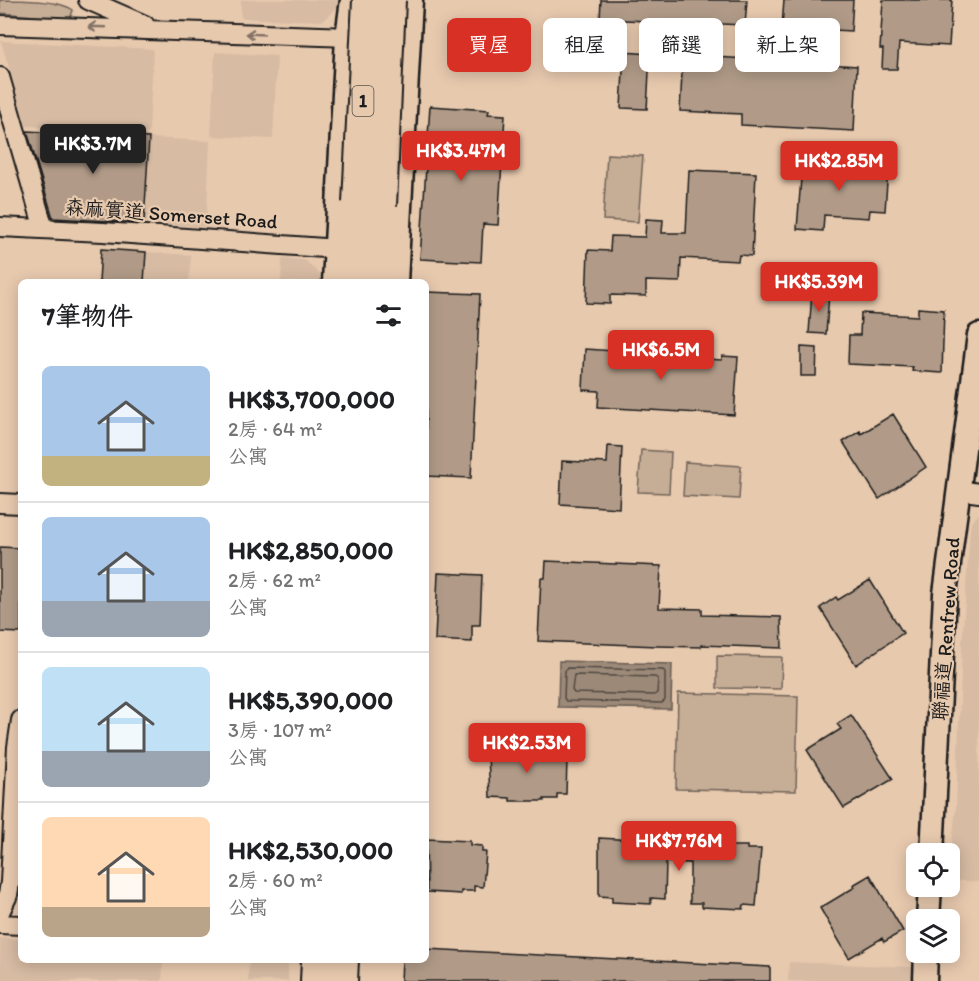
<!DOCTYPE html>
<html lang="zh-TW">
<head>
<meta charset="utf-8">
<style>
	body { margin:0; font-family:Itim,"LXGW WenKai TC",sans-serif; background:#f6f6f6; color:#202124; height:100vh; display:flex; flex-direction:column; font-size:22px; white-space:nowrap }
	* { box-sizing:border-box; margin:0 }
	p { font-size:20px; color:#757577 }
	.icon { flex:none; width:33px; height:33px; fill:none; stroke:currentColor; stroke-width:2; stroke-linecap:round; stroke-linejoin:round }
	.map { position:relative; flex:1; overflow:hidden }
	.panel { position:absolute; left:18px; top:279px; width:411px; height:684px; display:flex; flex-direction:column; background:#fff; border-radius:9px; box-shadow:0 3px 15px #0003 }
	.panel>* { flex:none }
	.hud { position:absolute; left:447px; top:18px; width:441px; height:54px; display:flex; gap:12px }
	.controls { position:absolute; left:906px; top:843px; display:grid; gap:12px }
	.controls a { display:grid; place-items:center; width:54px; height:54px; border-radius:9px; background:#fff; box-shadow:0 3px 15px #0003; font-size:30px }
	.price { position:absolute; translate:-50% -51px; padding:0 14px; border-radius:6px; background:#d93025; color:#fff; font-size:20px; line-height:39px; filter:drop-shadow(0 2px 3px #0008) }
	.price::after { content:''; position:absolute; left:50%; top:36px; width:18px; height:14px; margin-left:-9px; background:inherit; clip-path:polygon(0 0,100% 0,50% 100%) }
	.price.on { background:#222; color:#fff }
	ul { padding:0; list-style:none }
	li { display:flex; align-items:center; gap:18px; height:150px; padding:0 24px }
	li+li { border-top:2px solid #e0e0e0 }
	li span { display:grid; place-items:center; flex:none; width:168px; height:120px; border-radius:9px; color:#555 }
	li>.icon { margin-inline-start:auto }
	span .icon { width:72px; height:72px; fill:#fffc; stroke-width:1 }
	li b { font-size:26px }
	h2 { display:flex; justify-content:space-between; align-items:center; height:72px; padding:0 24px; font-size:26px }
	.chip { padding:0 21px; border-radius:9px; background:#fff; box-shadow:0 3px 15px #0003; font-size:21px; line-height:54px }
	.chip.on { background:#d93025; color:#fff }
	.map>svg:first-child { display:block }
	.built { fill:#d7bba3 }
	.green { fill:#c6ad96; stroke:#716459; stroke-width:1.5 }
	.water { fill:#9c8978; stroke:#695d53; stroke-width:1.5 }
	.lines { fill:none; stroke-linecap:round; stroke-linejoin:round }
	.shore { stroke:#4f4841; stroke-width:1.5 }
	.building { fill:#b19b88; stroke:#1c1c1c; stroke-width:1.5 }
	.minor-casing { stroke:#1c1c1c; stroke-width:22 }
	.tertiary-casing { stroke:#1c1c1c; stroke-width:27 }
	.primary-casing { stroke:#1c1c1c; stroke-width:33 }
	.trunk-casing { stroke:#1c1c1c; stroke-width:34 }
	.minor { stroke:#e7c9ae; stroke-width:18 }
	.tertiary { stroke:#e7c9ae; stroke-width:22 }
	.primary { stroke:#e7c9ae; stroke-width:28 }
	.trunk { stroke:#e7c9ae; stroke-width:30 }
	.trunk-bridge-casing { stroke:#1c1c1c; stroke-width:34; stroke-linecap:butt }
	.trunk-bridge { stroke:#e7c9ae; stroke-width:30 }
	.oneway { stroke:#827265 }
	.labels { text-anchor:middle; stroke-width:4.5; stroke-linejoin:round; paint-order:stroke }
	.shield { fill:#e7c9ae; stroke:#595048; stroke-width:1.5 }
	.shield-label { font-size:18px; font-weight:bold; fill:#1c1c1c }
	.street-label { font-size:20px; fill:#1c1c1c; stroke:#e7c9ae }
</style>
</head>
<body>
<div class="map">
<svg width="979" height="981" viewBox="0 0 979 981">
	<rect width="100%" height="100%" fill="#e7c9ae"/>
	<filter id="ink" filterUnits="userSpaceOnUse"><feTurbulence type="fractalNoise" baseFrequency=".0167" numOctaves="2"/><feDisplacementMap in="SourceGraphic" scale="12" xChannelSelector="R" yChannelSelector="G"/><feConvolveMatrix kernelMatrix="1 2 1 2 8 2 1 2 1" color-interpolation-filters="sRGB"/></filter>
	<g filter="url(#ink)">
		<path class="built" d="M241,0H338L337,8L322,21L241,18Z
			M1,41L153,49L149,133L26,126Z
			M215,52L277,56L273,139L211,136Z
			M149,138L210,141L206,227L144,223Z
			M146,252L191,255L189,282H144Z
			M282,259L305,260L320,275V282H281Z
			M979,514V882L950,880V859L956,808L962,644L970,530L971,522Z
			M0,938L21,939V960H163L162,981H0Z
			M249,960H288V981H248Z
			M789,962L913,967L912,981H788Z"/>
		<path class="green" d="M0,0C21,0 59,0 73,10L70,19L0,13Z
			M607,154L643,156L638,222L603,220Z
			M641,450L671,452L669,493L638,492Z
			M685,462L741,466L739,499L683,496Z
			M717,656L782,657L781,689L717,688Z
			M678,693L798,696L796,791L676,789Z"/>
		<path class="water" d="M559,661L672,664L671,709L558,707Z"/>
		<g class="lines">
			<path class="shore" d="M567,668L663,670L665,672V700L662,703L566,701L564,698L565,671Z
				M574,675L655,677L658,679L657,693L654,695L574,693L572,690Z"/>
		</g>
		<path class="building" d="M601,0H747L745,25L600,19Z
			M784,0H853L851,31L782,27Z
			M883,0H952L949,46L899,43L897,69H882L883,49H880Z
			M624,52L650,54L647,109L621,108Z
			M683,55L857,66L854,131L741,125V114L680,111Z
			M430,106L489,110L488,114L505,115L498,225L483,224L481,262L420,259Z
			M27,131L149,138L144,223L53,218Z
			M803,153L817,154L816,163L888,168L885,211L870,210L869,218L824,215L823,231L797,229Z
			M689,170L756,173L752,256L739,255L738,261L681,258L680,282L646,281V296L610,295V304L586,303L588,250L610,251L611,236L645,237L646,219L663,220L662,233H686Z
			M101,249L146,252L144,282H99Z
			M426,292L480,294L471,478L426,476Z
			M812,292L829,293L826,334L809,333Z
			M918,308L944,310L942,373L912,371L913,367L848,364L849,335H860L861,313L918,316Z
			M801,347L817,348L816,376H801Z
			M629,348L690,352L689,358L722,360V356L738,357L734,415L598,407L599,391L583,390L585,349L629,352Z
			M893,414L926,467L879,499L843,442L860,431L861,434Z
			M608,446L622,447L619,508L560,504L562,461L607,463Z
			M0,547L21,548V633L0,632Z
			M546,561L661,566L659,608L702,609V615L781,617L782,648L701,645V647L657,646L538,641L541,578H545Z
			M438,573L482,575L480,625H472V642L435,640Z
			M870,580L903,633L856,665L820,608L836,597L838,600Z
			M851,715L893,779L844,808L807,750L841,729L837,724Z
			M496,748L551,749V753H564V759H567L566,794H557V799H544V801H510V798L490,797L488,755H496Z
			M599,838L671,842L670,846H747V849H761L756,906L744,905L743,909L702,907V903H690V863L666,862L665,899L651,898V904L612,902V897L599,896Z
			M426,839L470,841V845L482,846V852H486L483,887L474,886V891H461V894L427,892Z
			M870,875L903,931L884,942L882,938L849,958L820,908L855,887L853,885Z
			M426,949L770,967V981H401L402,960H426Z"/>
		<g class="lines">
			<defs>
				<path id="minor" d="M88,0L145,25
					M0,25L350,37
					M0,77L44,229
					M0,227L103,232L338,249
					M958,490L979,493
					M0,503L21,504
					M0,912L8,895L10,882L17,747L21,720
					M0,924L21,925"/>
				<path id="tertiary" d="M932,854L945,594L979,335
					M928,920L930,886
					M925,981L926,952"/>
				<path id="primary" d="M337,282L350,37L355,0
					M393,282L408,0"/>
				<path id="trunk" d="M354,282L358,203
					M377,282L381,206
					M316,981L317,960
					M342,981L343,960"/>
			</defs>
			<use href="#minor" class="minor-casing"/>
			<use href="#tertiary" class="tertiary-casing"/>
			<use href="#primary" class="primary-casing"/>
			<use href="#trunk" class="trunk-casing"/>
			<use href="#minor" class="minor"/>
			<use href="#tertiary" class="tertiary"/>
			<use href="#primary" class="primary"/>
			<use href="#trunk" class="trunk"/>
			<defs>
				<path id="trunk-bridge" d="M358,203L368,0
					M381,206L390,0"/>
			</defs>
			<use href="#trunk-bridge" class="trunk-bridge-casing"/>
			<use href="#trunk-bridge" class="trunk-bridge"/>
		</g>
		<defs><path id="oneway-shaft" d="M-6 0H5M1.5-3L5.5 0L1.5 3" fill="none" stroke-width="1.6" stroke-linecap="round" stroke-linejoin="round" transform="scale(1.5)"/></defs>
		<g class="oneway">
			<use href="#oneway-shaft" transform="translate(97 27) rotate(-178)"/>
			<use href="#oneway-shaft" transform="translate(255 34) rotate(-177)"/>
		</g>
	</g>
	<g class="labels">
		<rect class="shield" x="352.5" y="86" width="21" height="30" rx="4.5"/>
		<g class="shield-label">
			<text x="363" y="107">1</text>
		</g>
		<g class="street-label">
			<text transform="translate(171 214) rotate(4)" y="7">森麻實道 Somerset Road</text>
			<text transform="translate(946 629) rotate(-86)" y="7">聯福道 Renfrew Road</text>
		</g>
	</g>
</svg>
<div class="controls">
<a><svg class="icon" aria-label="locate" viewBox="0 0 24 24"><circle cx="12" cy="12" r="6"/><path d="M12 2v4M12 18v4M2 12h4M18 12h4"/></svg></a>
<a><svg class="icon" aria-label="layers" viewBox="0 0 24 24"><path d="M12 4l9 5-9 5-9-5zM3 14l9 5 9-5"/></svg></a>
</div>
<b class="price on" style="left:93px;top:175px">HK$3.7M</b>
<b class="price" style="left:461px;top:182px">HK$3.47M</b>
<b class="price" style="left:839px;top:192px">HK$2.85M</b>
<b class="price" style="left:819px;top:313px">HK$5.39M</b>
<b class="price" style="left:661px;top:381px">HK$6.5M</b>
<b class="price" style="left:527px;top:774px">HK$2.53M</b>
<b class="price" style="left:679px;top:872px">HK$7.76M</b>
<div class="hud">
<a class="chip on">買屋</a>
<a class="chip">租屋</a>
<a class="chip">篩選</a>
<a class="chip">新上架</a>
</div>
<section class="panel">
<h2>7筆物件<svg class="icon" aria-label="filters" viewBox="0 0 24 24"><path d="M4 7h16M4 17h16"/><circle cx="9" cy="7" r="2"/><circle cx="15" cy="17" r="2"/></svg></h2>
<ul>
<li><span style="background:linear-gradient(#a9c7e8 75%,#c2b280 0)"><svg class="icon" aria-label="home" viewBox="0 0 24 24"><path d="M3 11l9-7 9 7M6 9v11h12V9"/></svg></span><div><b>HK$3,700,000</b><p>2房 · 64 m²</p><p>公寓</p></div></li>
<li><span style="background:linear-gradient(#a9c7e8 70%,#9aa5b1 0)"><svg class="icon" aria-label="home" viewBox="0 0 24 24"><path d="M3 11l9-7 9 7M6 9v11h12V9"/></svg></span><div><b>HK$2,850,000</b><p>2房 · 62 m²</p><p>公寓</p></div></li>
<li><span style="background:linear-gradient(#bfe0f5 70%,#9aa5b1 0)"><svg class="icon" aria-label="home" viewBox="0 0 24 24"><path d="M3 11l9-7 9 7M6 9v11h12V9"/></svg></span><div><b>HK$5,390,000</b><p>3房 · 107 m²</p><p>公寓</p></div></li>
<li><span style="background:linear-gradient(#ffd9b3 75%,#b9a48a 0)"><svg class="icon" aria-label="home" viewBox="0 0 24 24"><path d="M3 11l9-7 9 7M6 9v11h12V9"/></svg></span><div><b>HK$2,530,000</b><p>2房 · 60 m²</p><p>公寓</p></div></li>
</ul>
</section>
</div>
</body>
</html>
